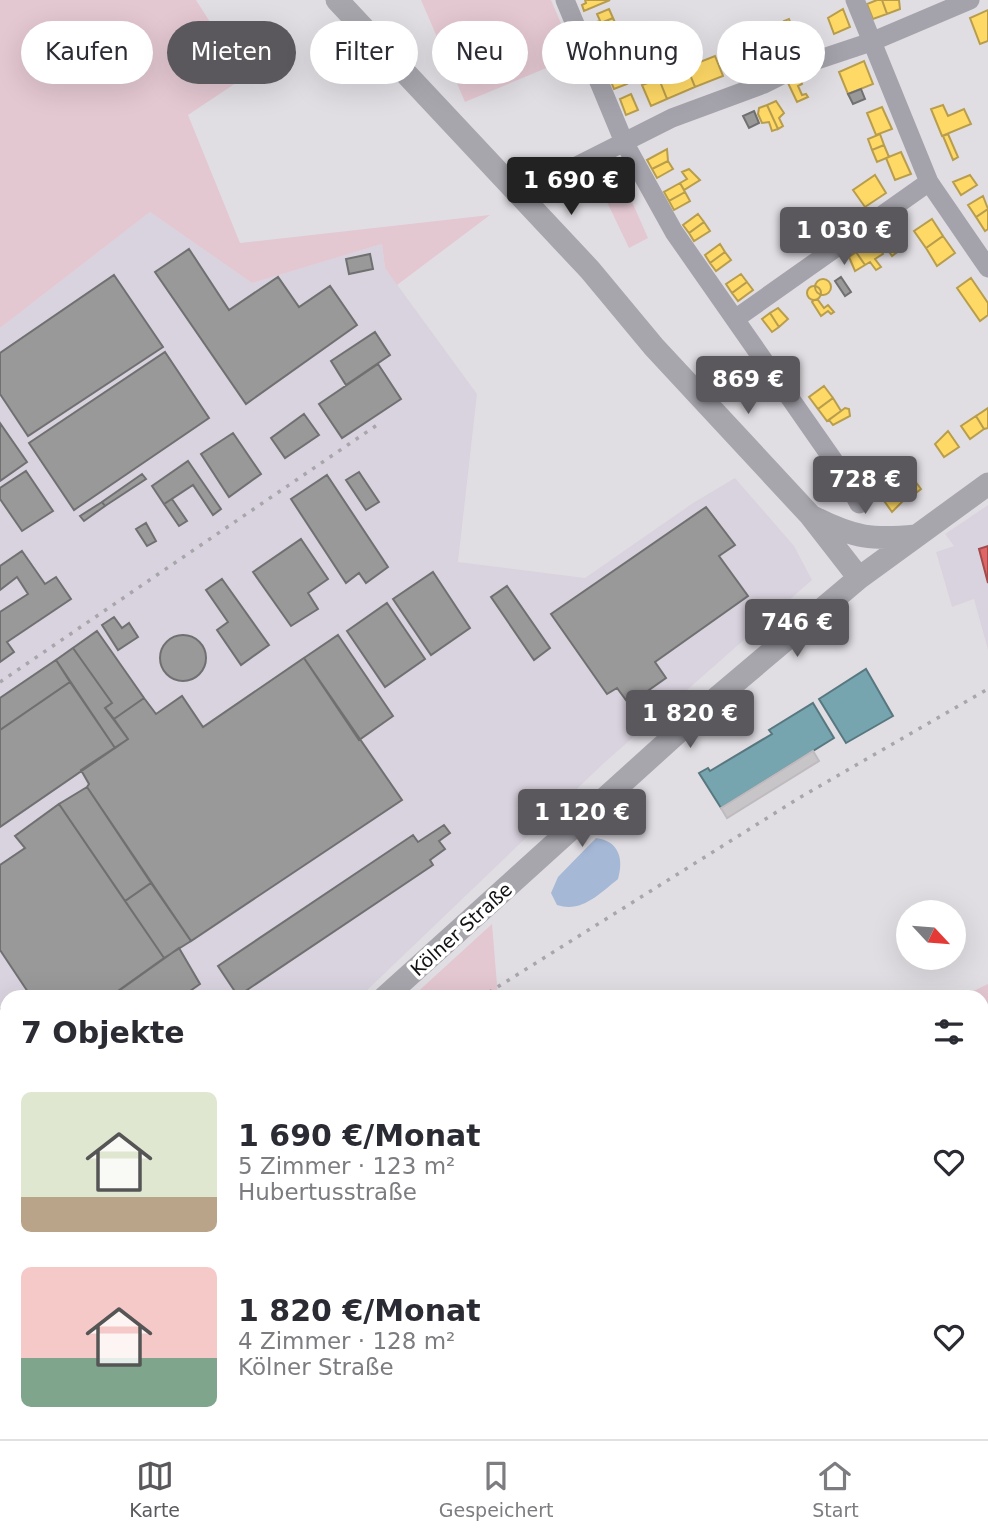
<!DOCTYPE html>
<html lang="de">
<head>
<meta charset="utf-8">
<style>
	body { margin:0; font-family:"DejaVu Sans",sans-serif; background:#f7f7f7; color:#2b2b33; height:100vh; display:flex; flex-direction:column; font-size:26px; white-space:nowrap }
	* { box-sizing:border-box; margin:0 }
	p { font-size:23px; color:#7c7c81 }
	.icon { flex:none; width:38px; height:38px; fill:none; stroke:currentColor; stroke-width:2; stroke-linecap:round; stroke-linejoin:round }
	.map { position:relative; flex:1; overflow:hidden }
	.drawer { position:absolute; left:0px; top:990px; width:989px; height:450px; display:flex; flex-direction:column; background:#fff; border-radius:21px 21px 0 0; box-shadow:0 7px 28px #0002 }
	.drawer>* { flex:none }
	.top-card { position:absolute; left:21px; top:21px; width:947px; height:63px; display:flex; gap:14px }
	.needle { width:46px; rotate:116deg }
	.buttons { position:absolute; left:896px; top:900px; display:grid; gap:14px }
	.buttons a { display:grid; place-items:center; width:70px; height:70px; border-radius:50%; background:#fff; box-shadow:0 7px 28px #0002; font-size:35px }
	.price { position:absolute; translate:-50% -60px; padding:0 16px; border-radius:7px; background:#5a585c; color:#fff; font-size:23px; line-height:46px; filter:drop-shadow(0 2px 4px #0008) }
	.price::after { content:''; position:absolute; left:50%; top:42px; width:21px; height:16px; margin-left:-10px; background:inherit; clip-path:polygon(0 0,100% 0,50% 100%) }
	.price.active { background:#222; color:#fff }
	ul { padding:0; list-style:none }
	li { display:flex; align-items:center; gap:21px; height:175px; padding:0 21px }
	li span { display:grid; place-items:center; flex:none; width:196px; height:140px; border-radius:10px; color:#555 }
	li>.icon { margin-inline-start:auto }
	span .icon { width:84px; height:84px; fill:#fffc; stroke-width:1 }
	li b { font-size:30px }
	h2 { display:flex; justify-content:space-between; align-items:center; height:84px; padding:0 21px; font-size:30px }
	.tag { padding:0 24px; border-radius:32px; background:#fff; box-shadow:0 7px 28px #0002; font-size:24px; line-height:63px }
	.tag.active { background:#5a585c; color:#fff }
	.menu { display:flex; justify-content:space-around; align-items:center; height:98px; border-top:2px solid #e1e1e2; background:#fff; font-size:19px; color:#7c7c81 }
	.menu a { display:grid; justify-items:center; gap:4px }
	.menu .active { color:#5a585c }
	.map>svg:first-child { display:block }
	.built { fill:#d9d3df }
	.green { fill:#e3c7d1 }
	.water { fill:#a5b8d6 }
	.homes { fill:#ffd966; stroke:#b89d4d; stroke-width:2 }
	.shops { fill:#e06666; stroke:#a24c4d; stroke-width:2 }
	.public { fill:#76a5af; stroke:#587880; stroke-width:2 }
	.industry { fill:#999; stroke:#707071; stroke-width:2 }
	.building { fill:#c8c5c9; stroke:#bebabe; stroke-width:2 }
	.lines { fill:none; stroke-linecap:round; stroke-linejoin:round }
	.minor { stroke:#a4a2aa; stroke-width:19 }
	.major { stroke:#a7a6ad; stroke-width:23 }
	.rail { stroke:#a7a6ab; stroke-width:3.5; stroke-dasharray:3.5 7; stroke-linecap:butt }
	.labels { text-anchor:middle; stroke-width:7; stroke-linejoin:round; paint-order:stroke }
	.street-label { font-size:19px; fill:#121014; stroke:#fff }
</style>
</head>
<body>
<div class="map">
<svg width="988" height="1439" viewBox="0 0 988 1439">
	<rect width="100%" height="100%" fill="#e1dee3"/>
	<path class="built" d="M150,212L252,283L382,244L385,268L477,394L458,562L585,578L693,503L735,478L794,546L812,580L604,763L360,997L7,998V1222L0,1226V328Z
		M988,505V650L974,599L952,607L936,552L954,546L945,534Z"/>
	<path class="green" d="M0,0H196L245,77L188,115L240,243L490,215L397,285L385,268L382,244L252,283L150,212L0,328Z
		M421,0H551L575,56L465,102Z
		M618,170L648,238L629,248L597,181Z
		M492,924L498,997H412Z
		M988,984V1085L982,1088V998L961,997Z
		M7,1270V1358L0,1363V1274Z"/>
	<path class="water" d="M596,838C619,841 624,859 618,879C599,894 582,913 557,905L551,893L558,877Z"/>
	<path class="homes" d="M585,0H610L584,11L582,5L586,3Z
		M877,0H882L887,14L873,19L867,4Z
		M882,0H899L900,9L887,14Z
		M609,9L613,18L601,23L597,14Z
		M843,9L850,27L834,34L828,18Z
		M988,10V41L980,44L970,18Z
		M613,18L621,36L608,42L601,23Z
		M789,19L794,32L802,29L809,44L796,50L784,21Z
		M600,21L605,33L595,37L590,24Z
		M789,34L796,50L782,55L776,39Z
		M758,39L766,60L760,63L752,42Z
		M769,43L774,57L766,60L761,46Z
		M754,47L761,64L746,70L739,53Z
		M739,53L745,69L735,73L729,57Z
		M615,55L627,84L614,89L602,60Z
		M715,56L723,76L695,87L687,67Z
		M864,61L873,84L848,94L839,72Z
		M687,67L695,87L667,99L659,79Z
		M800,78L802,84L798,86L802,95L806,94L808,97L797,102L788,83Z
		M659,79L667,99L651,106L642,85Z
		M631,94L638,110L626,115L620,99Z
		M776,101L784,113L779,118L783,126L778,129L767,105Z
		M767,105L778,129L772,131L769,122L762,123L758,114L759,108Z
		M943,105L948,116L964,109L971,124L942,136L931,109Z
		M882,107L892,129L876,135L867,113Z
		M880,134L884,145L872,150L868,139Z
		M948,134L958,157L953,160L943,136Z
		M884,145L889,157L877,162L872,150Z
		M667,149L668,161L652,169L647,160Z
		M901,152L911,174L895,180L886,158Z
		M668,161L673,169L657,178L652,169Z
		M689,169L700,180L684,190L680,183L687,179L682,172Z
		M875,175L886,193L865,207L853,190Z
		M970,175L977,185L961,195L953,182Z
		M680,183L685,192L669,201L664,192Z
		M685,192L690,201L674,210L669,201Z
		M983,196L988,209L976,217L968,205Z
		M831 215a7 7 0 1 1 14 0a7 7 0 1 1-14 0Z
		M988,209V229L985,231L976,217Z
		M698,214L704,222L689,233L683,225Z
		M821 222a8 8 0 1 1 16 0a8 8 0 1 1-16 0Z
		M932,219L943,236L926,248L914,231Z
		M704,222L710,231L694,241L689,233Z
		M888,229L895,239L885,245L878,235Z
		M943,236L955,253L937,266L926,248Z
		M874,240L883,254L875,259L881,267L876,270L870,262L865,265L856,252Z
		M893,240L900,250L892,256L885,246Z
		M720,244L725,252L710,263L705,255Z
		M725,252L731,260L716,271L710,263Z
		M856,252L865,265L855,271L849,257Z
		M741,274L747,282L732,293L726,284Z
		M971,278L988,303V315L980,321L957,288Z
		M815 287a8 8 0 1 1 16 0a8 8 0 1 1-16 0Z
		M747,282L753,290L738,301L732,293Z
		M807 293a7 7 0 1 1 14 0a7 7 0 1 1-14 0Z
		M814,300H818L824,308L828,305L834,312L831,314L828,311L821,316L812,302Z
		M778,308L788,319L779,327L770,313Z
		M770,313L779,327L772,332L762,319Z
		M824,386L833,398L818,409L809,397Z
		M833,398L841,411L827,421L818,409Z
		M845,408L849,409L850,416L833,425L829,420Z
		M988,408V428L984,429L976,416Z
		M976,416L984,429L970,439L961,426Z
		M948,431L959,447L944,457L935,444Z
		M912,477L921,489L912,496L904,483Z
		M904,483L911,493L892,512L882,498Z"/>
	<path class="shops" d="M988,546V583L979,549Z"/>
	<path class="public" d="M866,669L893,716L846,743L819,699Z
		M813,703L834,738L721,808L699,773L708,768L710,771L772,734L769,730Z"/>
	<path class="industry" d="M861,89L865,99L853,104L848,94Z
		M754,111L759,123L749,128L743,116Z
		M189,249L229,310L278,277L299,307L330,286L357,325L246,404L155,272Z
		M370,254L373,269L349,274L346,259Z
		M114,275L163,347L28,436L0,394V353Z
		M841,277L851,292L845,296L835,281Z
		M375,332L390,355L346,385L331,361Z
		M165,352L209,418L74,510L29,443Z
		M378,364L401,399L342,438L319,404Z
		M304,414L319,435L285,458L271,438Z
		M0,423L27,462L0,481Z
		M233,433L261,474L229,497L201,454Z
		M188,461L221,509L213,515L193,485L164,504L152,486Z
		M26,471L53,511L22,531L0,499V488Z
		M359,472L379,502L366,510L346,480Z
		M142,474L146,479L105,506L102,502Z
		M327,475L388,567L366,583L359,573L346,583L291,499Z
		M172,499L187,521L179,526L164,504Z
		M102,502L105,506L84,521L80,516Z
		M706,507L735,545L719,556L748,596L655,662L666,678L629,704L617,688L607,694L551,614Z
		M146,523L156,541L147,546L136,529Z
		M301,539L328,579L308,593L318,609L291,626L253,572Z
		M22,551L45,584L56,577L71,599L7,642L14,652L0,662V612L28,594L17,577L0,590V566Z
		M433,572L470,628L431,655L393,599Z
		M222,579L269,645L241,665L217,630L228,622L206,590Z
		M507,586L550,648L534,660L491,597Z
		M387,603L425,659L385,687L347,631Z
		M114,617L122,628L129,623L138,637L118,650L102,625Z
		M97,631L144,698L114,719L105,708L112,703L73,648Z
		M338,635L393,716L359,740L304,658Z
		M160 658a23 23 0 1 1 46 0a23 23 0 1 1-46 0Z
		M73,648L112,703L105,708L128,739L115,748L56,660Z
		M304,658L402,800L191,941L87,787L89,784L81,770L128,739L114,719L144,698L156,714L182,696L203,727Z
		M56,660L70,682L0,730V698Z
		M70,682L115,748L0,827V730Z
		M87,787L151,883L125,901L59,804Z
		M59,804L164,958L108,998H32L0,950V865L25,848L15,836Z
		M444,825L450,833L439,841L445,849L430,860L433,865L238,996L218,966L413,835L418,842Z
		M151,883L191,941L164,958L125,901Z
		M179,948L200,984L180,998H125L120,990Z
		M0,1009L7,1020L5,1068L0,1063Z
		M0,1114L7,1123V1149L0,1153Z"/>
	<path class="building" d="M813,751L819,761L727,818L721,808Z"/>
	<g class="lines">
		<path class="minor" d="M565,0L624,142L674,232L843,474L859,504
			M855,0L929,182L988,268
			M519,195L672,118L764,84L802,65L871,42L970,0
			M735,319L929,182"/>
		<path class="major" d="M337,0L590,270L654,347L810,515L859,578
			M815,518C855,538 872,540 916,536
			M384,998L706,707L859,578L988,484
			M0,1252L7,1248"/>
		<path class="rail" d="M0,682L377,425
			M480,998L799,798L988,689
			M0,1320L7,1315"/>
	</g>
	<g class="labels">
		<g class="street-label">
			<text transform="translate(461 929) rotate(-42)" y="7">Kölner Straße</text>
		</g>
	</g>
</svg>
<div class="buttons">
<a><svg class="needle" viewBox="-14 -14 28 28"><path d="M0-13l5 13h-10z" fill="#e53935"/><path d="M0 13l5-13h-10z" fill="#7c7c81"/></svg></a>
</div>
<b class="price active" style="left:571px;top:217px">1 690 €</b>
<b class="price" style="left:844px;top:267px">1 030 €</b>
<b class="price" style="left:748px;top:416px">869 €</b>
<b class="price" style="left:865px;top:516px">728 €</b>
<b class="price" style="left:797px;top:659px">746 €</b>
<b class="price" style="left:690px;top:750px">1 820 €</b>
<b class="price" style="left:582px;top:849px">1 120 €</b>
<div class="top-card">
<a class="tag">Kaufen</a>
<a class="tag active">Mieten</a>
<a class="tag">Filter</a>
<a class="tag">Neu</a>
<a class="tag">Wohnung</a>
<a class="tag">Haus</a>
</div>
<section class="drawer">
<h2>7 Objekte<svg class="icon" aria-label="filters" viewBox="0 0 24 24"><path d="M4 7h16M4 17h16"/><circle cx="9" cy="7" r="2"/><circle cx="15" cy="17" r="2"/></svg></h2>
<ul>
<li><span style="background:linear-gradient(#dfe7d0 75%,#b9a48a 0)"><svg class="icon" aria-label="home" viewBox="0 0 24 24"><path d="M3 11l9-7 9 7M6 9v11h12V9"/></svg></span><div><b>1 690 €/Monat</b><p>5 Zimmer · 123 m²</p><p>Hubertusstraße</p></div><svg class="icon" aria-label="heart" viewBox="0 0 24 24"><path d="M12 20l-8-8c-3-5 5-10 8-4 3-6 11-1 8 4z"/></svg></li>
<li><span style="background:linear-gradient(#f6c9c9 65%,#7fa58c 0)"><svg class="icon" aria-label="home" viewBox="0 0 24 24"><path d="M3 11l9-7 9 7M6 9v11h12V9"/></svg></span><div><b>1 820 €/Monat</b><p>4 Zimmer · 128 m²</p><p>Kölner Straße</p></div><svg class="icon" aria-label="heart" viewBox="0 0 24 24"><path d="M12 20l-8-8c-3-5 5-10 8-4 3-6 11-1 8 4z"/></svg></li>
</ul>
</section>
</div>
<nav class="menu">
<a class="active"><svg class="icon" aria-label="map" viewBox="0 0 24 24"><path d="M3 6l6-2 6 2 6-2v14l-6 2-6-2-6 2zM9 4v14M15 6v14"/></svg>Karte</a>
<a><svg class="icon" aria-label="saved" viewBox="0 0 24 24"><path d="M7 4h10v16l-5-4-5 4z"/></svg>Gespeichert</a>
<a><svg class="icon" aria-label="home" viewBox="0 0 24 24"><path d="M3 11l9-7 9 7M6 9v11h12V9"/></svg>Start</a>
</nav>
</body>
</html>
